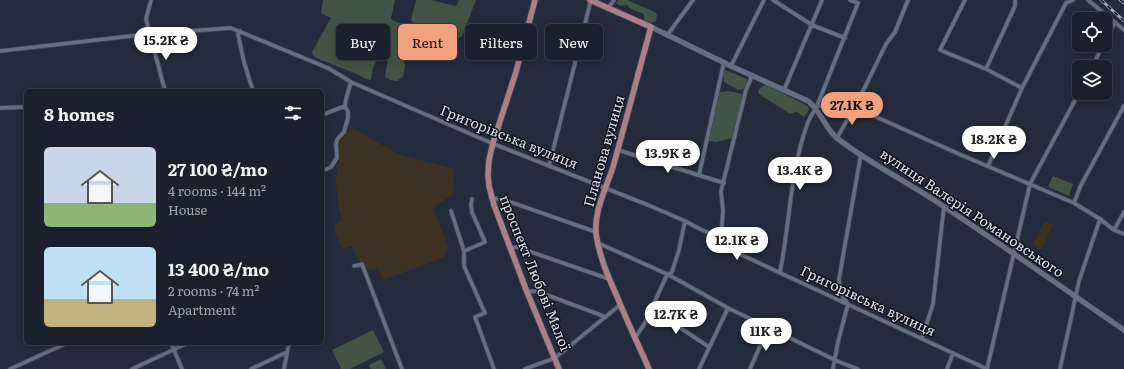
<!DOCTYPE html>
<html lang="en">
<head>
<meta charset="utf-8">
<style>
	body { margin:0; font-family:Literata,serif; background:#282d3a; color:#f1f3f6; height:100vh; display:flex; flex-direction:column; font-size:15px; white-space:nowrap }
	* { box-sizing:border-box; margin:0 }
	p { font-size:13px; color:#a0a3aa }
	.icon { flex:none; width:22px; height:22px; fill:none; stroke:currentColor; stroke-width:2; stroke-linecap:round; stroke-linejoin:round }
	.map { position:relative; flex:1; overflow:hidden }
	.panel { position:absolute; left:24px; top:89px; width:300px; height:256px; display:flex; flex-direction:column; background:#1b202e; border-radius:6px; box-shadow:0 2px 10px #0003,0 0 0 1px #393e4a }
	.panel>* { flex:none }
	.hud { position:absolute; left:336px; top:24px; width:380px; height:36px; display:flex; gap:8px }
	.buttons { position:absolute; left:1072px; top:12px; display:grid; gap:8px }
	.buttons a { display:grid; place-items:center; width:40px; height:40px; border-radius:6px; background:#1b202e; box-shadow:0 2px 10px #0003,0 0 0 1px #393e4a; font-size:20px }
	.price { position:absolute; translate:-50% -34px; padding:0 9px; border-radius:14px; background:#fff; color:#222; font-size:13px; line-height:26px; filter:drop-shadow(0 1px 2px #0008) }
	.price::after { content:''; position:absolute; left:50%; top:24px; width:12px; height:9px; margin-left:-6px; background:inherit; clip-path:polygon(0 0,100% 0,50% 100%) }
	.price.on { background:#f1a17d; color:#111 }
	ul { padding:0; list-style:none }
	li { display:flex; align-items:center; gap:12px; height:100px; padding:0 20px }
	li span { display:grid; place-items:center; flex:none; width:112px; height:80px; border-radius:6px; color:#555 }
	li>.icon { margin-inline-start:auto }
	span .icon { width:48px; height:48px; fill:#fffc; stroke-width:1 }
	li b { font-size:17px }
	h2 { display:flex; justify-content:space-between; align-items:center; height:48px; padding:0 20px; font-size:17px }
	.tag { padding:0 14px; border-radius:6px; background:#1b202e; box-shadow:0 2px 10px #0003,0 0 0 1px #393e4a; font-size:14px; line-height:36px }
	.tag.on { background:#f1a17d; color:#111 }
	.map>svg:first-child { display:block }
	.industrial { fill:#3c3122 }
	.green { fill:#425445 }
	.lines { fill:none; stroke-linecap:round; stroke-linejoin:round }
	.street-casing { stroke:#424857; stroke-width:5 }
	.secondary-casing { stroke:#424857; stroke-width:6 }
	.primary-casing { stroke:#424857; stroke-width:7 }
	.street { stroke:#666e82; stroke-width:3.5 }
	.secondary { stroke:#666e82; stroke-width:5 }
	.primary { stroke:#aa7f88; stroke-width:5.5 }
	.rail-casing { stroke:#a0a5b3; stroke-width:3 }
	.rail { stroke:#11141c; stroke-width:1.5; stroke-dasharray:4.5; stroke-linecap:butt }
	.labels { text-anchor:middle; stroke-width:3; stroke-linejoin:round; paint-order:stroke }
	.street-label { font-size:14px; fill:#d9deea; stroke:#11141c }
</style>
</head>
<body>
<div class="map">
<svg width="1124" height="369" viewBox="0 0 1124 369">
	<rect width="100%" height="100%" fill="#242b3d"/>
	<path class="industrial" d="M351,127L398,154L454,169L453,195L435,206L434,210L448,247L445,257L384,280L380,274L378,268L370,271L356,257L352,246L342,249L333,226L342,219L339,210L335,175H338L336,165L340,162L337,145Z
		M1044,221L1053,225L1042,249L1033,245Z"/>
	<path class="green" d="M323,0H395L391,18L393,21L414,27V32L411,43C416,47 426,48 429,54V58L424,61L407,55L404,60L405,66L403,76L397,81L391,80L385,77L388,58L382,56L378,57L373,68L371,80L366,79L357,74L316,58L313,55L312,52L331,18L321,13Z
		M416,0H431L455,6L457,5L459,0H476L462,36L457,39H454L414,24L411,20Z
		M619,0H627L655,12L657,15L656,21L651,23L644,20V14L631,9L627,5L620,6L616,3Z
		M725,70L747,79L746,84L744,89L738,90L724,82L723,76Z
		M766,85L808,106L809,110L804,117L797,112L790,114L759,94L758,91L761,87Z
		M728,91L743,94L732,138L716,142L708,141L720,92Z
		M1053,176L1073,184L1069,196L1048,187Z
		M373,330L384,352L350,369H341L332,350Z
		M381,359L386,369H371L369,365Z"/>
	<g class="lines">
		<defs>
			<path id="street" d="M151,0L146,19L165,91
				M773,0L812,25L845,38
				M965,0L940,50L986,69L1022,88
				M1088,0L1124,30
				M608,8L614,0
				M240,31L238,34L244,62L253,91
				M668,34L693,0
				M1105,41L1115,22
				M0,51L149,34L231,28L328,68L351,82L489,142L648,205L685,221L700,229L721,238L731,250L987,369
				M731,66L764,0
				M1092,67L1103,45
				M986,69L1015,6V0
				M784,90L822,0
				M817,106L858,3L850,0
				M0,108L26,107
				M322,115L345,106
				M837,138L861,95L886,44L895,32L908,0
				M618,150L724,183
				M549,166L591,0
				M988,166L1022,88L1066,3L1073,0
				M322,171L331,167L337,158L336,144L337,140L340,136L344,132L348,118V112L345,106L346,99L351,82
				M699,175L724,62
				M491,198L505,200L596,232
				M1074,203L1080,187L1124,106
				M451,211L464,251V266L485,313L475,317L494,369
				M1114,230L1124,212
				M721,238L723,211L721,191L746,90L752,76
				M598,243L669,275L728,308L825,355C836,361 846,365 858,369
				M510,248L517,247L609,279
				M464,251L485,242L472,212L471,205L472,199
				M354,266L362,264L402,369
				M780,272C790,223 790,172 807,125C809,118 814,112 817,106L839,105L854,107L959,154L1074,203L1100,219L1114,230L1124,234
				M527,292L536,291L606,317
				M652,309L709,347
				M635,338L645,323L666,277L672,272L679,250L685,221
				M922,338L933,304L944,206
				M171,343L182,369
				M10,369L67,343
				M132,369L188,343
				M251,369L287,352
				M284,369L289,343
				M525,369L555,358L620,305
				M699,369L728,308
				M750,369L768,328
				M833,369L838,342L848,304L840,293L839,279L861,154
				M947,369L953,353
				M987,369L1030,184L1079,93
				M1060,369L1079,281L1100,219"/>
			<path id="secondary" d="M651,27L731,66L808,101C822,112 825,129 838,139C871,164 909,183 943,206C1004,246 1064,289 1124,330"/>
			<path id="primary" d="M535,0L516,72L493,143L489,160L488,175L489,186L494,205L527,292L559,369
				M590,0L651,27C638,74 626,121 613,167C606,189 594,210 596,234C599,255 607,275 616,294C626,319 638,344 649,369"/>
		</defs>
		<use href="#street" class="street-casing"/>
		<use href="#secondary" class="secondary-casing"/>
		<use href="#primary" class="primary-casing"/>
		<use href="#street" class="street"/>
		<use href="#secondary" class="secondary"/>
		<use href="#primary" class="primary"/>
		<defs>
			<path id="rail" d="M1101,0L1124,21
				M1120,0L1124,3"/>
		</defs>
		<use href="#rail" class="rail-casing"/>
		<use href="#rail" class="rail"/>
	</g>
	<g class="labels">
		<g class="street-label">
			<text transform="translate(509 137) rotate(22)" y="5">Григорівська вулиця</text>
			<text transform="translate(604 151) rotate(-74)" y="5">Планова вулиця</text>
			<text transform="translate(972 213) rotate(34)" y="5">вулиця Валерія Романовського</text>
			<text transform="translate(535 273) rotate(68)" y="5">проспект Любові Малої</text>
			<text transform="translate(868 301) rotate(25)" y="5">Григорівська вулиця</text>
		</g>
	</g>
</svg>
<div class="buttons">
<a><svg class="icon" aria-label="locate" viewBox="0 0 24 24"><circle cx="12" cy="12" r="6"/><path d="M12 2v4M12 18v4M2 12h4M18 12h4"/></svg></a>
<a><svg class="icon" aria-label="layers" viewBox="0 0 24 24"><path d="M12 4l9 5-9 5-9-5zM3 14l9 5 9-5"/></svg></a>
</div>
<b class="price" style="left:166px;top:61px">15.2K ₴</b>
<b class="price on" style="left:852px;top:126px">27.1K ₴</b>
<b class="price" style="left:994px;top:160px">18.2K ₴</b>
<b class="price" style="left:668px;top:174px">13.9K ₴</b>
<b class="price" style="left:800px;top:191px">13.4K ₴</b>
<b class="price" style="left:737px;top:261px">12.1K ₴</b>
<b class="price" style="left:676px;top:335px">12.7K ₴</b>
<b class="price" style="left:766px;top:352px">11K ₴</b>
<div class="hud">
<a class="tag">Buy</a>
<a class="tag on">Rent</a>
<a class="tag">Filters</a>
<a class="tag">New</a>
</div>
<section class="panel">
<h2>8 homes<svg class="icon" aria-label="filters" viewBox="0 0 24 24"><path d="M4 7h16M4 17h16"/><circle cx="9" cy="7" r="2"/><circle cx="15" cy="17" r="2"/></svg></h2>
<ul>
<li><span style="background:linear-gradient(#c9d6e8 70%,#8fb573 0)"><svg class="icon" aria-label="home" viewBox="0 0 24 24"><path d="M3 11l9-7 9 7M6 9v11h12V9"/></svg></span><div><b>27 100 ₴/mo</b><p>4 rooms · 144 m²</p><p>House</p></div></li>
<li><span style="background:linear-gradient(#bfe0f5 65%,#c2b280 0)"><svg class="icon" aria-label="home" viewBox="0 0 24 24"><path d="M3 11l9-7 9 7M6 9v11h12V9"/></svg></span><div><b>13 400 ₴/mo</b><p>2 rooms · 74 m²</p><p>Apartment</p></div></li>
</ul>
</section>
</div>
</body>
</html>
